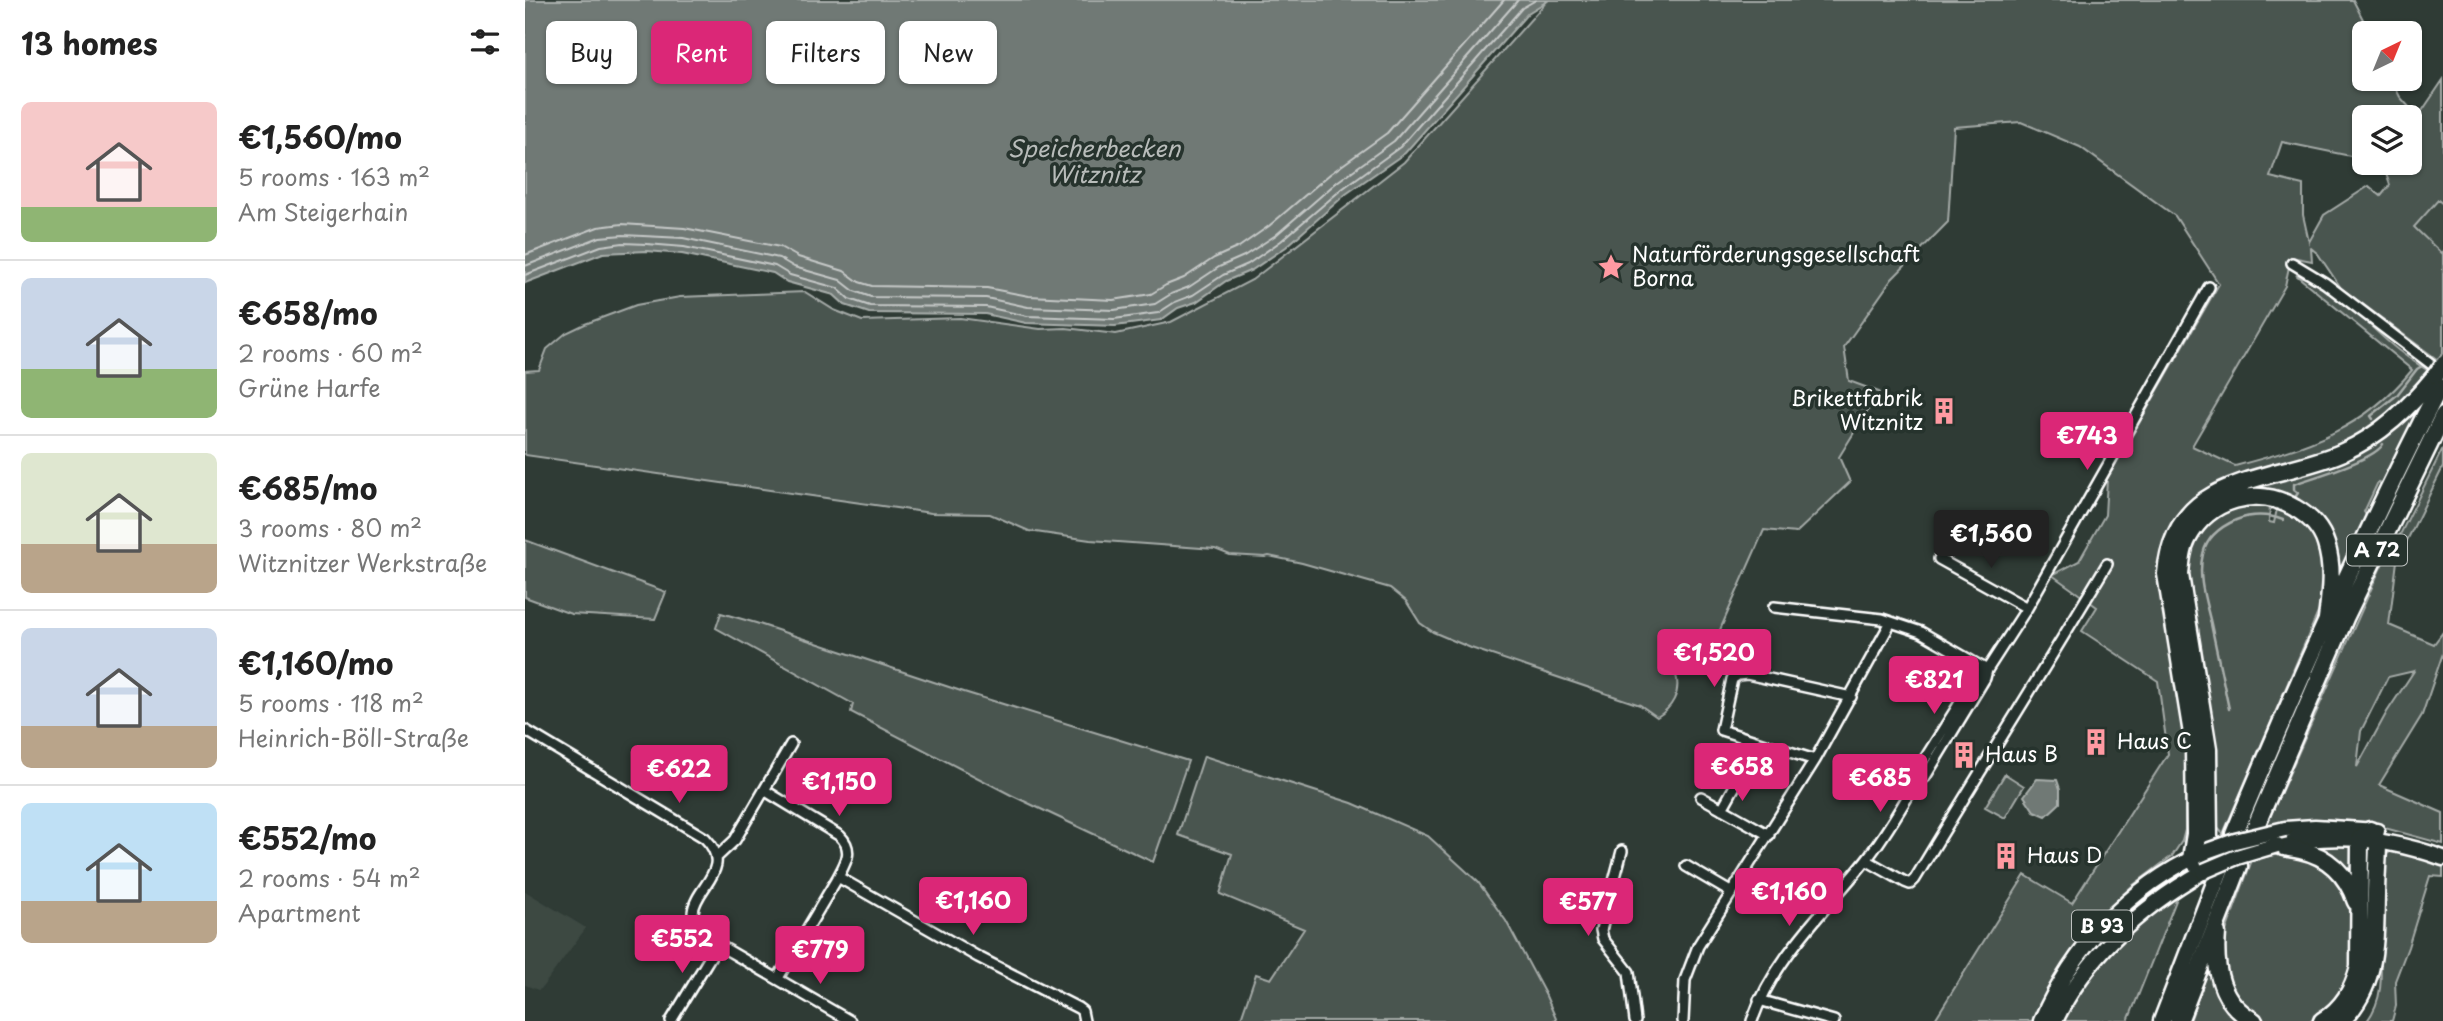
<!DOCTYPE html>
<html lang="en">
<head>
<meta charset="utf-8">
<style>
	body { margin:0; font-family:"Playpen Sans",sans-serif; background:#f6f6f6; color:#222; height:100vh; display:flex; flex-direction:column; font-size:26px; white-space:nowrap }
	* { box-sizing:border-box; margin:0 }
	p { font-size:23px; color:#767676 }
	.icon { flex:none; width:38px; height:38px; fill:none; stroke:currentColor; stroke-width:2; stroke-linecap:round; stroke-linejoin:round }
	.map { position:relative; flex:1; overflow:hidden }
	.details { display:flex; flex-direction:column; background:#fff; width:525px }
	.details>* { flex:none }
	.banner { position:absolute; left:21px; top:21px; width:665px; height:63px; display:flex; gap:14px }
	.needle { width:46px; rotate:43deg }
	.controls { position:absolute; left:1827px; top:21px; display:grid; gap:14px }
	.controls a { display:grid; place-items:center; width:70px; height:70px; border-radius:10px; background:#fff; box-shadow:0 2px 5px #0004; font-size:35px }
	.price { position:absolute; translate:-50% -60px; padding:0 16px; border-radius:7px; background:#db2777; color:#fff; font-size:23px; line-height:46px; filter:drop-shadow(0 2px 4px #0008) }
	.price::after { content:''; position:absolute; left:50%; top:42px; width:21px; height:16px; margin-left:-10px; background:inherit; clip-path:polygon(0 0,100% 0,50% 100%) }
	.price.on { background:#222; color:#fff }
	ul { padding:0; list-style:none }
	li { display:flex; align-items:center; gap:21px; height:175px; padding:0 21px }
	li+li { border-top:2px solid #e0e0e0 }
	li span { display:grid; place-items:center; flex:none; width:196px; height:140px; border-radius:10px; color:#555 }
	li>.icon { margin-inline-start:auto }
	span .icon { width:84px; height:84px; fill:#fffc; stroke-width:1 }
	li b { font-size:30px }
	h2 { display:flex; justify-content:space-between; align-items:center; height:84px; padding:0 21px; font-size:30px }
	.pill { padding:0 24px; border-radius:10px; background:#fff; box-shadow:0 2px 5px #0004; font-size:24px; line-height:63px }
	.pill.on { background:#db2777; color:#fff }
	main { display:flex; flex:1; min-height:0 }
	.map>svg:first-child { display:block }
	.built { fill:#3c4842 }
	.green { fill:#4a544f; stroke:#a4aaa7; stroke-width:2; fill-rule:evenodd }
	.water { fill:#707975; stroke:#a9afac; stroke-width:2 }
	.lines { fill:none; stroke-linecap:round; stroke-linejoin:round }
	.shore { stroke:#c6c9c8; stroke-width:2 }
	.stream { stroke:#a9afac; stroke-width:2.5 }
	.street-casing { stroke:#fff; stroke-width:14 }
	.primary-casing { stroke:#fff; stroke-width:19 }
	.highway-casing { stroke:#fff; stroke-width:21 }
	.street { stroke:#26332d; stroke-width:9 }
	.primary { stroke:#26332d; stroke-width:14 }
	.highway { stroke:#26332d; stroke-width:16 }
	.primary-bridge-casing { stroke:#fff; stroke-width:19; stroke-linecap:butt }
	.highway-bridge-casing { stroke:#fff; stroke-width:21; stroke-linecap:butt }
	.primary-bridge { stroke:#26332d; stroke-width:14 }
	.highway-bridge { stroke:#26332d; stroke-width:16 }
	.labels { text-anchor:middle; stroke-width:7; stroke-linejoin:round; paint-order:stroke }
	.shield { fill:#26332d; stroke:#bec2c0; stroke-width:2 }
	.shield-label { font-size:19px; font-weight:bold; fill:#fff }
	.poi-label { font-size:21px; fill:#fff; stroke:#26332d; text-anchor:start }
	.water-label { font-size:23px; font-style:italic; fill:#b8bcba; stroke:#26332d }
</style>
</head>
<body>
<main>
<section class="details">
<h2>13 homes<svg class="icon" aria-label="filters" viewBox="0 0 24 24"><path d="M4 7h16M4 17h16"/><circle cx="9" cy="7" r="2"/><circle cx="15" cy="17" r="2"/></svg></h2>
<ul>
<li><span style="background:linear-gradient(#f6c9c9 75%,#8fb573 0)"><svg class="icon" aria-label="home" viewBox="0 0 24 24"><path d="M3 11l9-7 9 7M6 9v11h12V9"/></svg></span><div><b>€1,560/mo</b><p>5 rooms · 163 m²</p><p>Am Steigerhain</p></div></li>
<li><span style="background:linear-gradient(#c9d6e8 65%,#8fb573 0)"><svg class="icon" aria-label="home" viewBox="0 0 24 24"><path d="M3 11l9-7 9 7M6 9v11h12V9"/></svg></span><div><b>€658/mo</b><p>2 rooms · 60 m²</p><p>Grüne Harfe</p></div></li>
<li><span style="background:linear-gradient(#dfe7d0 65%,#b9a48a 0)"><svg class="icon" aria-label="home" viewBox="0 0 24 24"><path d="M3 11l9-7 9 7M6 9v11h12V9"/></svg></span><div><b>€685/mo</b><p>3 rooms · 80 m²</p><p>Witznitzer Werkstraße</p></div></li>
<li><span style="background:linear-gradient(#c9d6e8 70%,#b9a48a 0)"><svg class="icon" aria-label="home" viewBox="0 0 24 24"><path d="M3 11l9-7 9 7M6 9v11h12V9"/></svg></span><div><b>€1,160/mo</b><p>5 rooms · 118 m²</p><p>Heinrich-Böll-Straße</p></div></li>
<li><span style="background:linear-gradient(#bfe0f5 70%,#b9a48a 0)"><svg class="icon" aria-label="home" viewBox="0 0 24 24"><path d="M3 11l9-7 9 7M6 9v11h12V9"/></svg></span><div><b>€552/mo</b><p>2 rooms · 54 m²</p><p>Apartment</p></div></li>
</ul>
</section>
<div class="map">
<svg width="1918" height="1021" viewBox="0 0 1918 1021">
	<rect width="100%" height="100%" fill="#2f3b35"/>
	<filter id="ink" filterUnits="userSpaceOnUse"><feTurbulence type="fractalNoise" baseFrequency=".0143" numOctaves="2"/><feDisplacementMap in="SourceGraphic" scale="14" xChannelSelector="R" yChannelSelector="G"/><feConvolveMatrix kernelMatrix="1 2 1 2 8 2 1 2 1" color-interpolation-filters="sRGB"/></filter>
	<g filter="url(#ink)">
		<path class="built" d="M1913,200L1918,204L1917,253L1889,227Z
			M0,891L61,928L16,989L13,990L0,985Z"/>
		<path class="green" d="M1023,0H1828L1845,33H1839V79H1866L1875,97L1893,117L1918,80V204L1913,200L1889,227L1916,253L1918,251V352L1913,360L1816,288L1793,254L1786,248L1787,261L1766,257L1760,286L1667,446L1710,466C1782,447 1838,430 1887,370L1771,275C1812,285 1844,329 1877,353C1886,360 1896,366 1905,372L1875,407L1832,439L1661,508C1646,526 1639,543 1635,566L1660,734V830L1657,841L1647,856L1607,886L1572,919L1532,975L1509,1021H1409L1500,875L1547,903L1643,754L1633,681L1557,631L1572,607L1527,575L1554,561L1580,515L1582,479L1694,284L1650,216L1555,147L1496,122L1429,127L1423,222L1367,279L1319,347L1324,381L1354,392L1314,457L1325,482L1271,533L1239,530L1180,664L1151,675C1156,693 1147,708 1132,717L1115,705L946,648L908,632L895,623L881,601L865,588L777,563L744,556L740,557L705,555L690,549L565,540L504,531L465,514L406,513L0,455V371L14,370L22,349L41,333L60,324L111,305L155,297L280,292L309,310L337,321L435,318L515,329L541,328L591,334L646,322L727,280L879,162ZM1839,117L1892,118L1885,140V163H1864L1860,171L1865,185L1856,196L1844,186L1799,215L1784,242L1778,215V185L1745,177L1757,142L1830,157L1839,146Z
			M1891,404L1895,406L1856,483L1853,482L1839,512L1841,515L1815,571L1810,569C1800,470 1669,466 1652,560C1647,586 1656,614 1661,640C1668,677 1674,714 1678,751L1672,736C1668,706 1663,676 1658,646C1652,621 1644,594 1646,567C1651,488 1730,487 1787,468C1827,455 1862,435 1891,404Z
			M1918,448V467L1872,561L1864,625L1909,644L1918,632V653L1897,715L1854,785L1918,813V844L1838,822L1801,819L1741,826L1859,560L1866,553ZM1889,671L1862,712L1832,767L1836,731L1863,677Z
			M1715,502L1745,506L1744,522L1749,523L1753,504L1760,507L1793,534L1803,570L1795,608L1698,834L1691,826L1662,601L1661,556L1681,522Z
			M0,540L141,592L130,619L46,614L0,597Z
			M196,613L231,623L439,692L663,761L628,862L486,795L326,712L328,704L191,628Z
			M679,756L827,803L903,836L953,882L981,921L1021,996L1032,1021H715L731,974L746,979L779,929L695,894L707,854L653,835Z
			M1480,774L1499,786L1480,818L1460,807Z
			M1829,842L1830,886L1775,845Z
			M1868,850L1918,862V877L1905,876L1883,947L1870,981L1871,1006L1867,1021H1842C1863,993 1854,962 1854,929C1855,905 1857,881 1858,857Z
			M1758,853H1771L1807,870L1829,907L1827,979L1801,1013L1786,1021H1739L1706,995L1696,945L1727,860Z
			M1654,893L1603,1021H1537C1570,962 1601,934 1654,893Z
			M1684,967H1688L1720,1021H1665Z"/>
		<path class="water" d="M0,0H1024L1003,13L880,153L821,194L761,247L727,270L701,281L671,302L653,308L636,320L590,326L501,323L460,314L344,313L320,305L309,295L262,282L248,273L157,254L122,251L78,253L0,283Z
			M1512,779L1532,780L1535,789V803L1521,816L1509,811L1499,796Z"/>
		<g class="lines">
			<path class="shore" d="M0,255L73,227L97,224L159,228L255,247L273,257L319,271L334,282L347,286L462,288L504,296L588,300L626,294L641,285L659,278L689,258L714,247L744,226L805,174L862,133L979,0
				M0,266L75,237L98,235L158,238L254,258L269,267L315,280L329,291L346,297L461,298L503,307L589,310L630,304L646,294L664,287L694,267L719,256L751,235L812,182L869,141L993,0
				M0,275L76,246L98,243L122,244L159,247L250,266L265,275L312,288L324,299L345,306L461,307L502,316L589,319L633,313L650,302L668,295L698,275L723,264L756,241L817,189L875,147L997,8L1011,0"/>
			<path class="stream" d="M1848,419L1846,416L1872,395L1892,369L1897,366
				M1771,496L1773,493L1769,490V484C1788,477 1850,460 1858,444
				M1704,709C1698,681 1692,652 1686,624C1681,602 1672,577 1678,554C1682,537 1695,527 1711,520C1727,514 1742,514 1758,520"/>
			<defs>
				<path id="street" d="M1767,263L1800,283L1910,367
					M1428,533L1414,559L1502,608
					M1249,607L1357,619L1366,622
					M0,730L180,838C221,879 133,899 185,940L325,1021
					M1290,760L1196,730L1207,679L1213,675L1222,674L1326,697
					M1391,783V773L1453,674L1462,670
					M239,790L315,836C329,850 321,862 313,877L253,978
					M1176,797L1244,835
					M1197,809L1234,743
					M1097,851L1076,930L1078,939L1104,972L1110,1021
					M192,857L210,840L266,744
					M1341,860L1380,882L1385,884L1390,879C1453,774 1519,670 1582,564
					M1161,866L1207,893
					M313,877L453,957L553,1008L557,1011L559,1021
					M1234,1000L1309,1021
					M146,1021L193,944
					M1158,1021L1160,980L1173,946L1290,760L1366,622L1396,632L1462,670
					M1227,1021C1249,958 1300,911 1341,860C1360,836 1375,809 1391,783L1400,777L1460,678L1462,670L1502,608L1684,287"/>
				<path id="primary" d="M1760,829L1790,827L1852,831
					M1755,845C1810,832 1865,839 1918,858
					M1516,1021C1548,948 1603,888 1676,854
					M1530,1021C1562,955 1616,907 1679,871"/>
				<path id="highway" d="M1730,828L1820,618L1918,416
					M1709,834C1773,680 1842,528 1918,380
					M1752,845C1760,848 1767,848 1775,850C1803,856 1822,875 1831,902
					M1680,865L1684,838L1683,749L1655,575C1656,562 1657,549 1663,538C1684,499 1732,485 1770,508C1784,516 1796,528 1801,544C1809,569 1805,594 1802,619
					M1679,871L1666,859L1670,834L1669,746L1641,574C1649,474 1744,483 1816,453C1855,436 1884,408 1911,375
					M1692,933C1689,969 1695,1003 1729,1021
					M1637,1021L1695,870
					M1654,1021L1714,866
					M1797,1021C1818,1008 1828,990 1834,967L1835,838L1845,830L1853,841C1853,859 1851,877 1851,895C1850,941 1852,987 1816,1021"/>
			</defs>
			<use href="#street" class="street-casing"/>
			<use href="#primary" class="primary-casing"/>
			<use href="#highway" class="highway-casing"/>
			<use href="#street" class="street"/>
			<use href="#primary" class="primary"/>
			<use href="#highway" class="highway"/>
			<defs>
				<path id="primary-bridge" d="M1682,851L1710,841L1760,829
					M1679,871L1712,857L1752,845"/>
				<path id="highway-bridge" d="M1911,375L1918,365"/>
			</defs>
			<use href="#primary-bridge" class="primary-bridge-casing"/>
			<use href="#highway-bridge" class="highway-bridge-casing"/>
			<use href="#primary-bridge" class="primary-bridge"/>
			<use href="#highway-bridge" class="highway-bridge"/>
		</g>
	</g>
	<defs>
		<symbol id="sight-bare" viewBox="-9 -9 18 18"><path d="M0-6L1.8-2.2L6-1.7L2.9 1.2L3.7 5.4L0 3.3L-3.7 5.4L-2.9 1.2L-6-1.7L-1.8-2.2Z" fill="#ff9aa2" stroke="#26332d" stroke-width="2.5" paint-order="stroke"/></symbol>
		<symbol id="building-bare" viewBox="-9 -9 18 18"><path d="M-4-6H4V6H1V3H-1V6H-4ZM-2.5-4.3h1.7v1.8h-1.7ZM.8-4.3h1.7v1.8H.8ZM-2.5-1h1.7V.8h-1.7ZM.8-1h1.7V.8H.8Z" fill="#ff9aa2" stroke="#26332d" stroke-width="2.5" paint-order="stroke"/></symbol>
	</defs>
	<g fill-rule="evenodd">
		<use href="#sight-bare" x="1067" y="248" width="38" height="38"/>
		<use href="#building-bare" x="1400" y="392" width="38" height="38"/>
		<use href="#building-bare" x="1552" y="723" width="38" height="38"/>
		<use href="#building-bare" x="1420" y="736" width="38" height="38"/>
		<use href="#building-bare" x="1462" y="837" width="38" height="38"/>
	</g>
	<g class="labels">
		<g class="shield">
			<rect x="1822" y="534.5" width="60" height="31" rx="5"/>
			<rect x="1547" y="910.5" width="60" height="31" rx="5"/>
		</g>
		<g class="shield-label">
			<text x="1852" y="557">A 72</text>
			<text x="1577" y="933">B 93</text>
		</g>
		<g class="poi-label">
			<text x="1107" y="262">Naturförderungsgesellschaft<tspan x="1107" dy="24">Borna</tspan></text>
			<text x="1398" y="406" text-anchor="end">Brikettfabrik<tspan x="1398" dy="24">Witznitz</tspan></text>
			<text x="1592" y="749">Haus C</text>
			<text x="1460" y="762">Haus B</text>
			<text x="1502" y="863">Haus D</text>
		</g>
		<g class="water-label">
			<text x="569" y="157">Speicherbecken<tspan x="569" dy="26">Witznitz</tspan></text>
		</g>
	</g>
</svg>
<div class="controls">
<a><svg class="needle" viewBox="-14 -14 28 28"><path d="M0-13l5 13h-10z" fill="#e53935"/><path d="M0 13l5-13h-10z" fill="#767676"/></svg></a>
<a><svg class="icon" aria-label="layers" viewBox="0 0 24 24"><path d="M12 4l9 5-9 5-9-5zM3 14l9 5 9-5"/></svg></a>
</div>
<b class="price" style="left:1562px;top:472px">€743</b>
<b class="price on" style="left:1466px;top:570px">€1,560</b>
<b class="price" style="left:1189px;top:689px">€1,520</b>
<b class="price" style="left:1409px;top:716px">€821</b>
<b class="price" style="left:1217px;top:803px">€658</b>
<b class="price" style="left:154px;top:805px">€622</b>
<b class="price" style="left:1355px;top:814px">€685</b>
<b class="price" style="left:314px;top:818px">€1,150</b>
<b class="price" style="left:1264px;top:928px">€1,160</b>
<b class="price" style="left:448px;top:937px">€1,160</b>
<b class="price" style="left:1063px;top:938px">€577</b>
<b class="price" style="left:157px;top:975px">€552</b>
<b class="price" style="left:295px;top:986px">€779</b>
<div class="banner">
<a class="pill">Buy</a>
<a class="pill on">Rent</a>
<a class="pill">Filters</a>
<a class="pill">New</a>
</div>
</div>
</main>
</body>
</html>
